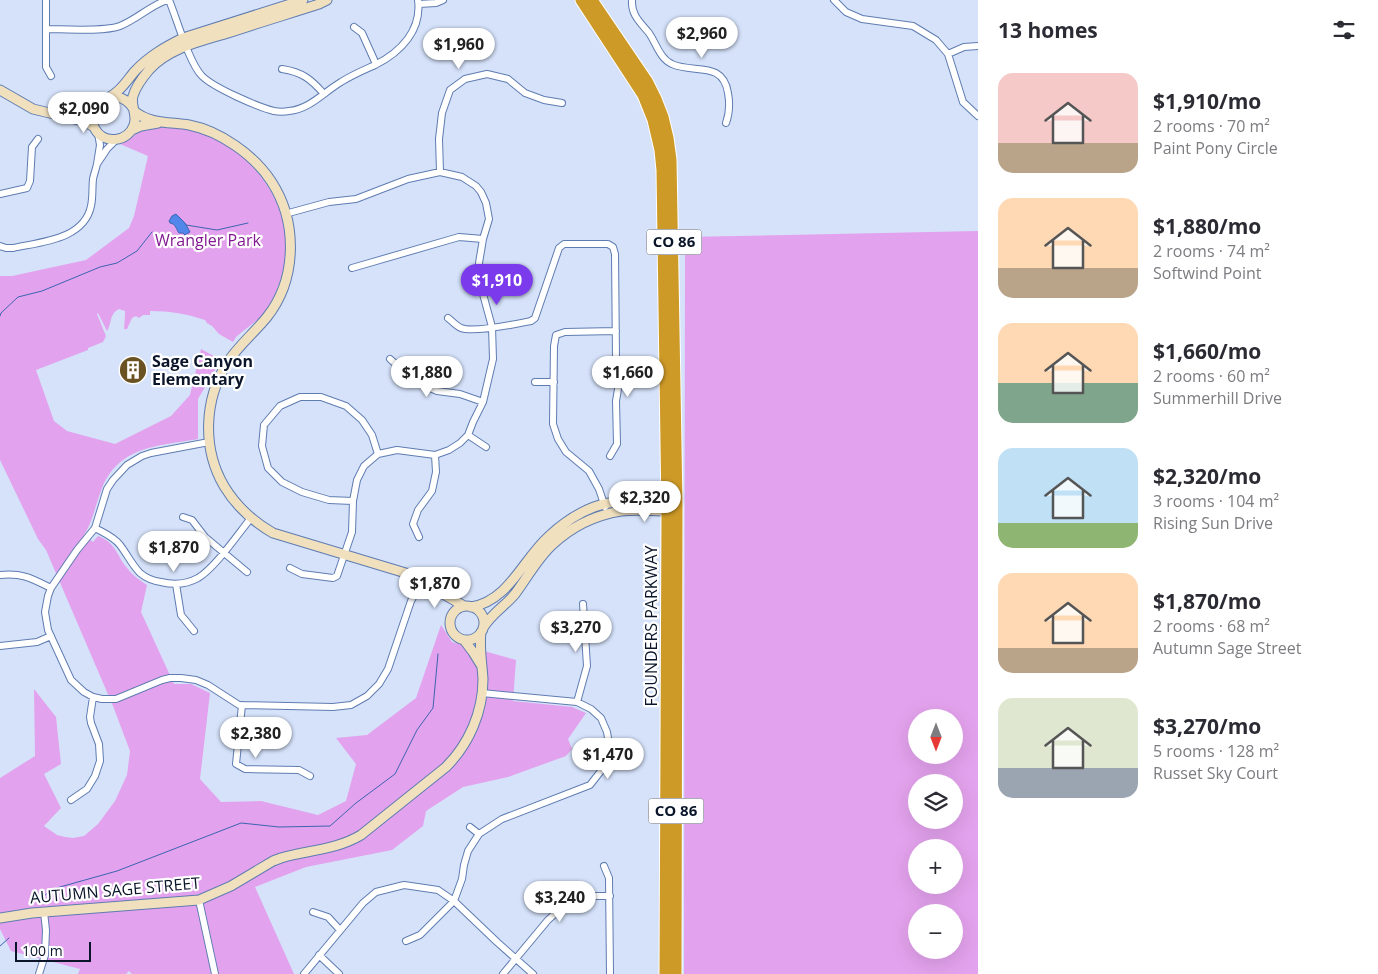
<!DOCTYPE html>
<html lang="en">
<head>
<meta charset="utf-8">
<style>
	body { margin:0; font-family:"Open Sans",sans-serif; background:#f7f7f7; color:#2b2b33; height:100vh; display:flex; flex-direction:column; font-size:19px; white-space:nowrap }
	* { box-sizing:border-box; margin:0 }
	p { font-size:16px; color:#7c7c81 }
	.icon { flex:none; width:28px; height:28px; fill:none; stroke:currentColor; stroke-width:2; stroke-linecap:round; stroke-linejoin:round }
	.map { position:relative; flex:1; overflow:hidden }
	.details { display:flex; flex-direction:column; background:#fff; width:400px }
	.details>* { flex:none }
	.needle { width:32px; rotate:180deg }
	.controls { position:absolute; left:908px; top:709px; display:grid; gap:10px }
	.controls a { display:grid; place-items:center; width:55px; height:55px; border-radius:50%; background:#fff; box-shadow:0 5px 20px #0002; font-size:25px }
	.scale { position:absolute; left:15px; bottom:12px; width:76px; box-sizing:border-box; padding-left:5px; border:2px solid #0a152a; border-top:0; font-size:14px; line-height:18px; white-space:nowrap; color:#0a152a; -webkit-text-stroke:4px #fff; paint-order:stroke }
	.price { position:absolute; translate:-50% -42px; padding:0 11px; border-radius:18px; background:#fff; color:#222; font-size:16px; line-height:32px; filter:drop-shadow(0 1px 2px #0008) }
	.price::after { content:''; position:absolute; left:50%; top:30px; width:15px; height:11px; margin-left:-8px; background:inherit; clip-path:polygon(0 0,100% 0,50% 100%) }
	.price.on { background:#7c3aed; color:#fff }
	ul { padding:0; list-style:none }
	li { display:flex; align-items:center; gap:15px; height:125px; padding:0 20px }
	li span { display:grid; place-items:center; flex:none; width:140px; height:100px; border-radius:15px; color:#555 }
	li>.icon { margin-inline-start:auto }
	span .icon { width:60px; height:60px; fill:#fffc; stroke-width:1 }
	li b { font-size:21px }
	h2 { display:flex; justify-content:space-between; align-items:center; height:60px; padding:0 20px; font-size:21px }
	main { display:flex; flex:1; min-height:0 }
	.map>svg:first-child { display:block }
	.green { fill:#e3a2ed; fill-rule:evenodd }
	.water { fill:#5186eb; stroke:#3c64b1 }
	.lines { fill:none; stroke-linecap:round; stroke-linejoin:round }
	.stream { stroke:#3c64b1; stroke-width:1 }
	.street-casing { stroke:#5f7cb1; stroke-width:8 }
	.secondary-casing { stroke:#5f7cb1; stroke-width:11 }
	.highway-casing { stroke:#fff; stroke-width:13 }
	.street { stroke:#fff; stroke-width:6 }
	.secondary { stroke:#f0e0be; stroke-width:9 }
	.highway { stroke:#cd9927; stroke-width:11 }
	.labels { text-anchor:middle; stroke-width:4.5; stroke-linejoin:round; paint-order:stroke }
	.shield { fill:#fff; stroke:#545b6a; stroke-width:1 }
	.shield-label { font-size:15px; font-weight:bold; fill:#0a152a }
	.park-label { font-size:16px; fill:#831a92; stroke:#fff }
	.poi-label { font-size:16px; font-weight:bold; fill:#0a152a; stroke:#fff; text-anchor:start }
	.street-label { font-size:16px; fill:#0a152a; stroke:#fff }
</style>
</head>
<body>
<main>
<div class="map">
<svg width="978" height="974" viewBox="0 0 978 974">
	<rect width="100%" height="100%" fill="#d5e2fa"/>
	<path class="green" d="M151,126C172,127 193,127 211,136C265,162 301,223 280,281C276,292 272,304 265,312C257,322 245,329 236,337L233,342L219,334L212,326L207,323L205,320C187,314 170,311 150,311V315H143L139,318L136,316L132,318L127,329H124L125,315V311L119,309C109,314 112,324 107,331L98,313L97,314L106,336L103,342L88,348V350L36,370L54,421L67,431L115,444L171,416L190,395L201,349L221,360L198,399V439C158,446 117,446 101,491C95,506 93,521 84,535L93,542L98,536C116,542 117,557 128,569C133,576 140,580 147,585L141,612L174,684H191L210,693L200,779L221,802L261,801L318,815L346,801L356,764L336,738L367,735L416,698L441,625L452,642L516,660L513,701L572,707L586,713L568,739L572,749L566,756L508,777L463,787L426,811L423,826L392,850L306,867L255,887L294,974H132L129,971L126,974H78L80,969L11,951L0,929V778L35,756L34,689L56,717L61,764L44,774L61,808L44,826L57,835L65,837L73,838L84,836L98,824L115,801L127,775L130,751L113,706L46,550L38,539L0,460V276H12L86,260L129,228L134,216L148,156L120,144C133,139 137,130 151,126Z
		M978,231V974H684L685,237ZM916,718H954V755H916ZM916,782H954V820H916ZM916,848H954V885H916ZM916,912H954V950H916Z"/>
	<path class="water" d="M176,214L185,223L190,232L185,235L183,233H179C176,229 176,224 170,223L169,221L172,216Z"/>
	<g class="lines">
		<path class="stream" d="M186,225L217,230L248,223
			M0,316L1,313L18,297L42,291L100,267L117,263L137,251L152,232
			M41,900L48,892L60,887L117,871L241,823L279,827L330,826L356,803L395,774L417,730L433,708L438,654
			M0,946L9,938"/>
		<defs>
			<path id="street" d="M46,0V67L51,76
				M169,0C177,19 189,63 202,76C214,88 258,107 274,111C279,112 284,112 289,111C310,109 324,92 341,82C352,75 364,70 375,65C401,52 422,30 418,0
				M632,0C631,15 640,22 649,33C656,43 660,59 672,64C693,74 723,60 728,93C730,104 730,112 726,123
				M834,0L846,12L862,19L913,26L936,40L948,54L963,102L978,116
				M419,4L436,3L443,0
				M354,27L362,33L376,64
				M46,29C63,29 105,32 120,26C137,19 150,6 167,0
				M948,54L964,47L978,46
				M282,69C302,72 311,79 324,94
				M98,133L100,145L97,164L107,149L116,140
				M440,172L439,139L442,113L450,90L465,79L487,74L508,79L525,93L544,100L562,103
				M0,194L27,188L30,181L32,147L38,139
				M285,214L329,202L356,199L408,179L440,172L462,177L476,186L481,192L486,203L489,219L483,239L479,263L480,283L492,327L493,359L483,402L473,422L468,435L460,443L449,450L435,455L397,450L378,454L364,466L357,480L353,501L352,532L337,576L333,578L302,574L290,568
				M0,246L6,248H13C40,242 84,240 91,206C93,197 92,188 93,179C94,174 96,169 97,164
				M352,268L459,237L483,239
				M448,318C452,321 456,326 461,328C474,333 516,324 531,321L535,318L559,248L564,244H608L613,247L615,254L616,359L619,383L616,401L617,444L610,456
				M390,359L416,382L437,391L460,394L483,402
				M535,382H554
				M468,435L486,447
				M209,442L151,453L142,456L127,465L113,480L107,489L95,528L77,550L51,588L48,596L45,612L48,630L71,680L84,692L93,697L102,699H116L162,680L170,678H181L196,680L208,685L239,705L333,707L351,705L367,696L379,684L388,669L411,601L422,581
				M353,501L329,500L302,492L282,482L268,468L262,446L264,425L280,406L300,397H321L346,406L362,420L372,435L378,454
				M605,507L599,489L589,471L566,452L558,439L553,424L554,346L556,335L565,332L616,331
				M183,517L192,520L205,537L247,572
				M95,528C104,533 114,537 120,545C127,554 132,565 140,573C146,578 153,581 161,582C173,585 187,584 198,578C215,568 238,534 251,518
				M419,537L413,524L418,510L432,491L436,472L435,455
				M0,575C23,573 31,578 51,588
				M176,584L181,615L194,631
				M0,646L37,642L51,636
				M577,702L587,666L583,604
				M242,705L236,764L245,769L299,770L310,776
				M71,800L87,789L95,776L100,761L99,744L91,723L90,717L93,697
				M470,827L479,834
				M604,866L609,878L610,974
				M199,900L215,974
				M313,912L328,917L340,930
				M406,941L420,935L454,901L462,879L464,865L468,851L479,834L502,819L590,785L604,767L610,750L607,732L601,718L591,709L577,702L482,693
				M319,955L339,974
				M39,974L45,955L46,930L44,912
				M304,974L363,903L376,892L404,885L438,890L454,901L497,942L533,974
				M503,974L548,920L567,903L590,896H610"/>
			<path id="secondary" d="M0,90L33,109L83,121L94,127
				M111,96C122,90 127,80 135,71C149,56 165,47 183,38L303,0
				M133,108C116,83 81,104 95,129C104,145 128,142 134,125C138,115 130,106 133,96C136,86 143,77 149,70C169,48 201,41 228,33C258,23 288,14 319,4L327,0
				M134,111C149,124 171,122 189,125C220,131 254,155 271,181C298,222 297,279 267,317C254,333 238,346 227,363C204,400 202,448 224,486C236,506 254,522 273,533L409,574L464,606
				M66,114L83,112L95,108
				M132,130L141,126L158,123
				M450 623a17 17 0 1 1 34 0a17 17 0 1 1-34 0Z
				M471,607C509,601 523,559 549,536C562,524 578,513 594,507C617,499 643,501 667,501L672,503
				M483,628C491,614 505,606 515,594C527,578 537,559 552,545C571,527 596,515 621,511C636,509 652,511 667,511L671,508
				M464,640L473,652L481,665
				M0,918L32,913L199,900L231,886L273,861L281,858C308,850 336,850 361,835L446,767C469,744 483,712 483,679C482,663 479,647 481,632"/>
			<path id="highway" d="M581,0L643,95L653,120L660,150L662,170L667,511L665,974
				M592,0L647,81L656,99L663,117L668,138L671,160L677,504L676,974"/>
		</defs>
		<use href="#street" class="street-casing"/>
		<use href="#secondary" class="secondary-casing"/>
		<use href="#highway" class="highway-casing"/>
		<use href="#street" class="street"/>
		<use href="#secondary" class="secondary"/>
		<use href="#highway" class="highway"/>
	</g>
	<defs>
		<symbol id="building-disc" viewBox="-11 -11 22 22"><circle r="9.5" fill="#6a5222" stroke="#fff"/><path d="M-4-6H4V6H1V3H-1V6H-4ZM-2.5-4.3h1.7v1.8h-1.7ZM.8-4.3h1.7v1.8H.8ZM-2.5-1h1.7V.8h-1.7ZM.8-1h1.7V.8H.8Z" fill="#fff"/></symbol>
	</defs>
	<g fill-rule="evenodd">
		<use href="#building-disc" x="117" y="354" width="32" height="32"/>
	</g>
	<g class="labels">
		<g class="shield">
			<rect x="646.5" y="229.5" width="55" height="25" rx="4"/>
			<rect x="648.5" y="798.5" width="55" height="25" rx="4"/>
		</g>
		<g class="shield-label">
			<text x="674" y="247">CO 86</text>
			<text x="676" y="816">CO 86</text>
		</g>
		<g class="park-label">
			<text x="208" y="246">Wrangler Park</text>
		</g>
		<g class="poi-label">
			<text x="152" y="367">Sage Canyon<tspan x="152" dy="18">Elementary</tspan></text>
		</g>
		<g class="street-label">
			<text transform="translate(651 626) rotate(-90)" y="6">FOUNDERS PARKWAY</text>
			<text transform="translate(115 890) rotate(-5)" y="6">AUTUMN SAGE STREET</text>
		</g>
	</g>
</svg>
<div class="controls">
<a><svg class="needle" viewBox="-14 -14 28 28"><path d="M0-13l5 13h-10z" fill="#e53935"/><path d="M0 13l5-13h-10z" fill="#7c7c81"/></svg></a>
<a><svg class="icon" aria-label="layers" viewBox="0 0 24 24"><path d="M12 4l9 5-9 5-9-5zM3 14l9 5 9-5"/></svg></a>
<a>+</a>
<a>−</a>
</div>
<div class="scale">100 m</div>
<b class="price" style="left:702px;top:59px">$2,960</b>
<b class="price" style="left:459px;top:70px">$1,960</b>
<b class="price" style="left:84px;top:134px">$2,090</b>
<b class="price on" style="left:497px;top:306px">$1,910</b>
<b class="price" style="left:427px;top:398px">$1,880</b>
<b class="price" style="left:628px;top:398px">$1,660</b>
<b class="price" style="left:645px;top:523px">$2,320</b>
<b class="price" style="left:174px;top:573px">$1,870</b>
<b class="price" style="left:435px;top:609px">$1,870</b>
<b class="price" style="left:576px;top:653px">$3,270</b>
<b class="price" style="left:256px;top:759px">$2,380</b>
<b class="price" style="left:608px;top:780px">$1,470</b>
<b class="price" style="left:560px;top:923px">$3,240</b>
</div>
<section class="details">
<h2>13 homes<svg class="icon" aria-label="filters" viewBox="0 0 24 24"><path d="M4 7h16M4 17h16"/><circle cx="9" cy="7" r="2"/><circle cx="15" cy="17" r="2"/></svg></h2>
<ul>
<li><span style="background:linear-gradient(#f6c9c9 70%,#b9a48a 0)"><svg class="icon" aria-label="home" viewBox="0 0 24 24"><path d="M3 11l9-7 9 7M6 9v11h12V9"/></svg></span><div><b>$1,910/mo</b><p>2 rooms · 70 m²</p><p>Paint Pony Circle</p></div></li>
<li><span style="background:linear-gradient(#ffd9b3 70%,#b9a48a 0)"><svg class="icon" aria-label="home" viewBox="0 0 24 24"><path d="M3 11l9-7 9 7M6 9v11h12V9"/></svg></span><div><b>$1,880/mo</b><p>2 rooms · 74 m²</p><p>Softwind Point</p></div></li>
<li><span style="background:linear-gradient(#ffd9b3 60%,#7fa58c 0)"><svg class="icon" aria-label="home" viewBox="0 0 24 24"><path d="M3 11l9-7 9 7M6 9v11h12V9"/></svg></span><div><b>$1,660/mo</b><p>2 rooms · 60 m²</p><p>Summerhill Drive</p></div></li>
<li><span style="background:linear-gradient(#bfe0f5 75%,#8fb573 0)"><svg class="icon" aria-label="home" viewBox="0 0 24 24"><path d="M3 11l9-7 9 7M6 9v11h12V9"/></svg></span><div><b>$2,320/mo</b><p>3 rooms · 104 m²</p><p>Rising Sun Drive</p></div></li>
<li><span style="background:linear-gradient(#ffd9b3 75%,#b9a48a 0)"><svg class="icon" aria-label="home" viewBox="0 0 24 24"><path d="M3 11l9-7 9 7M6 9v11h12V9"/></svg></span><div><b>$1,870/mo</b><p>2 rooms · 68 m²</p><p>Autumn Sage Street</p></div></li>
<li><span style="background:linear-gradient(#dfe7d0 70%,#9aa5b1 0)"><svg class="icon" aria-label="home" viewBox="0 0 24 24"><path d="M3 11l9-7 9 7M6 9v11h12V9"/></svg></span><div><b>$3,270/mo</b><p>5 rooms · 128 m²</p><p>Russet Sky Court</p></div></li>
</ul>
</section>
</main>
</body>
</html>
